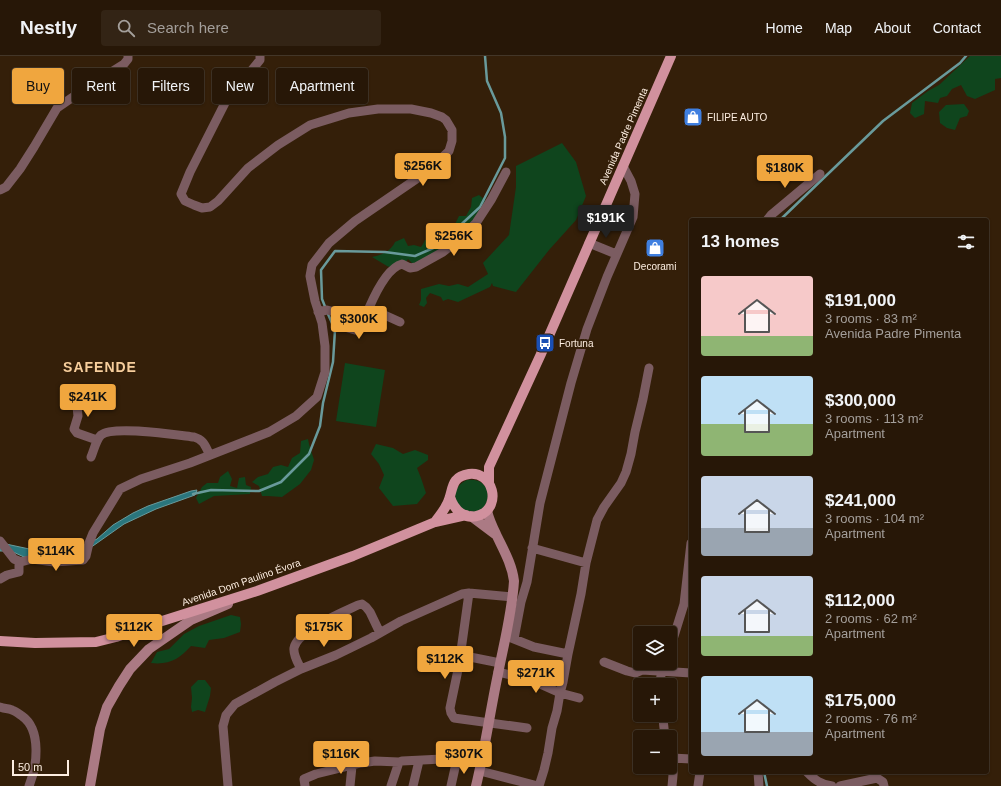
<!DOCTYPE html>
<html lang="en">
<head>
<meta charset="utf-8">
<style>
	body { margin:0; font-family:Helvetica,sans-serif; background:#332415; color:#f1f3f6; height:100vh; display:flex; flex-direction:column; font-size:15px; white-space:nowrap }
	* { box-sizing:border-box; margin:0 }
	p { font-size:13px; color:#a49f9b }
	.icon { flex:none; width:22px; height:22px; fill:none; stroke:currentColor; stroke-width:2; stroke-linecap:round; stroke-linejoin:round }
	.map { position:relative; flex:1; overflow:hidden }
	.sheet { position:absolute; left:689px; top:162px; width:300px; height:556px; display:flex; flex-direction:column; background:#271707; border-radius:4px; box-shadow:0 1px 3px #0004,0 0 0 1px #433628 }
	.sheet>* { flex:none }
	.guide { position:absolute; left:12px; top:12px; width:380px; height:36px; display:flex; gap:8px }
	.controls { position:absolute; left:633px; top:570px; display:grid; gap:8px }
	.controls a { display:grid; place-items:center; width:44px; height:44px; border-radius:4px; background:#271707; box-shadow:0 1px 3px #0004,0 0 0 1px #433628; font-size:20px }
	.scale { position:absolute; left:12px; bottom:10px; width:57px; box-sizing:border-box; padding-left:4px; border:2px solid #fdeee1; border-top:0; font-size:11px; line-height:14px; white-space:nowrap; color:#fdeee1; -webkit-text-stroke:3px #341f09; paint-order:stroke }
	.price { position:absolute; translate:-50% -34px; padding:0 9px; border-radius:4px; background:#f0a63e; color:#111; font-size:13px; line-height:26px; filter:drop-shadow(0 1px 2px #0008) }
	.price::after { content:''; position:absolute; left:50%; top:24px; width:12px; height:9px; margin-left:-6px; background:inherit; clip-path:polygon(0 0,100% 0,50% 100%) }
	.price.current { background:#222; color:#fff }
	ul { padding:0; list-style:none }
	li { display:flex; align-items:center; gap:12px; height:100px; padding:0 12px }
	li span { display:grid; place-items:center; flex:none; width:112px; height:80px; border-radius:4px; color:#555 }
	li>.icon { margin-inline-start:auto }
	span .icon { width:48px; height:48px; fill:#fffc; stroke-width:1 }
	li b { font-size:17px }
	h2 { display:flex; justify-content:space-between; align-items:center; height:48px; padding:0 12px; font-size:17px }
	.tag { padding:0 14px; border-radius:4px; background:#271707; box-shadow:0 1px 3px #0004,0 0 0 1px #433628; font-size:14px; line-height:36px }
	.tag.current { background:#f0a63e; color:#111 }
	header { display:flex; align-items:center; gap:24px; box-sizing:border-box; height:56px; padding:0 20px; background:#271707; border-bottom:1px solid #433628 }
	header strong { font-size:19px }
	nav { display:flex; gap:22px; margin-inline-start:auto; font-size:14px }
	.search { width:280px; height:36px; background:#332415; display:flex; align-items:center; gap:10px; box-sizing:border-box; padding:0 14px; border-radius:4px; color:#a49f9b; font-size:15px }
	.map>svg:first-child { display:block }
	.green { fill:#0f451d }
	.water { fill:#2a767d; stroke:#699a9b }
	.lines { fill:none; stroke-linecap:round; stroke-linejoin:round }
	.stream { stroke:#699a9b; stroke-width:2.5 }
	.street { stroke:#7b5c61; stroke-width:9 }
	.secondary { stroke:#ab7a84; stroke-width:10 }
	.primary { stroke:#d1919e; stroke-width:10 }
	.labels { text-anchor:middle; stroke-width:4; stroke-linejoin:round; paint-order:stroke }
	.poi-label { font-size:10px; fill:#fdeee1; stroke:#341f09; text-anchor:start }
	.street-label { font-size:10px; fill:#fdeee1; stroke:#341f09 }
	.district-label { font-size:14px; font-weight:bold; letter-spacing:1px; fill:#f7ce9c; stroke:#341f09 }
</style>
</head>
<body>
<header>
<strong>Nestly</strong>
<div class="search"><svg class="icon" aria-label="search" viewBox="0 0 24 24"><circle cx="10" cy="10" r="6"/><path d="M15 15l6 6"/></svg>Search here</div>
<nav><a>Home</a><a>Map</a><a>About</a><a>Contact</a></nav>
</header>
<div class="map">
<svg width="1001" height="730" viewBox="0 0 1001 730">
	<rect width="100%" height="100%" fill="#341f09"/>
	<path class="green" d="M970,0H1001V22L995,23V34L975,43L967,40L961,29L952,33L947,40L940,42L938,47L925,45L924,58L915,62L910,57L912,47L928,35L939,29Z
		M964,48L969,55L967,60L960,62L955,74L947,72L940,67L939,56L946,49Z
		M562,87L576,106L586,140L576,164L549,194L516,236L493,230L492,227L490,231L458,246L448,243L443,245L441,241L430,237L426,242L427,247L424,251L419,249L421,244V233L439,228L449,230L458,228L468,231L488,218L483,207L509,179L516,131V110Z
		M479,139L485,144L484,150L469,175H460L454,170L459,160H466L471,151L472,142Z
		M442,172L448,173L456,185L413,208L408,203L404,209L394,213L387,210L372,201C382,199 391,195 395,186L404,182L408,190L414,189L421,191L423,188L425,184H430C433,179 437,175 442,172Z
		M345,307L385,314L376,371L336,365Z
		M308,383L309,388L314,404L311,414L300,428L282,441L268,440H262L259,430L252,426L258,421L268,418L273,411L281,409L288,411L292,402L300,397L301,385Z
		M376,388L393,392L403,398L415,394L428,399V404L417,412L421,422L426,437L417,448L393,450L379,432L384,419L379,408L371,398Z
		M228,415L232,423L230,430L237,432L239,422L245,421L246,429L251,431L250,438L214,440L199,448L196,442L202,431L207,427H218L220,421Z
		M467,424C503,421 487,472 460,452C457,449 457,447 456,444C453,435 459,428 467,424Z
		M231,559L240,561L241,568L240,576L224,582L209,584L205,592L191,590C179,603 170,609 151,607L157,596L169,593L184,578L199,570Z
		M198,624H205L211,632L210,640L205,656L198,654L192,656L191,651L192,642L191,631Z"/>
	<path class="water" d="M197,434L195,439L156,453L124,468L90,492L89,487L97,483L113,469L133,457L148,450L191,435Z
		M87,487L84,495C66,500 56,500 38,498L39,494L62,496L78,494Z
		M0,488H6L34,494L33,501H24L11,495H0Z"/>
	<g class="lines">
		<path class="stream" d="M780,164L883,65L960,7L966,0
			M326,253L322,243L321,214L335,195L385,196L415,200L438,190L480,151L505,102V81L501,57L487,25L485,0
			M193,438L211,434L259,435L281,426L309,398L320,370L323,347L333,306L335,274L328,258
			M764,716L767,730"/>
		<path class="street" d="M0,134L6,131L20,113L34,91L57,52L89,30L124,8L128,3V0
			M767,164L771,159L820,118
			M589,187L616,198
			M369,252C375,238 387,212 402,208L410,212L416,211L443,196L461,182L476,167L491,144L506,116
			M318,256L327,254L335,256L339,260L348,272L355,274C366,268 367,263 369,252L400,266
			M76,341L78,360L74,373L77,377L97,384
			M91,401C94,394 96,384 101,379C113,369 177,379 194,381C204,384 205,390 210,399
			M0,485L14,503L21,506L32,503L54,506L83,504L86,500L89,487L93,477L120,433L141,423L190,407L269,376L296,360L317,341L325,316V290L322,267L315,245L310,220L312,209L329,187L355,165L428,115L449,95L452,85V74L446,64L442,61L431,57L411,53H378L349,57L310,69L278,89L248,112L218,145L210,151L202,152L194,149L185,145L181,138L190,116L225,47L260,4V0
			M532,492L586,507
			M0,523L7,519L19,516V509L21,506
			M469,537L459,609L450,652L451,657L454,662L527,672
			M509,581L534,591L568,598
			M514,583L521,546L527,526L540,447L571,327L587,273L607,221L633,161L635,138L631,125L623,110
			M670,593L684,548L691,487
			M460,599L500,607
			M604,606L627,615L635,617L642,614L691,617
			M301,613C298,607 293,599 294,592C297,575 343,556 358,549L362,548L366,551L370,556L380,577
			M498,616L531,624L560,637L579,642
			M660,629L661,619L665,607
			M0,651C4,653 8,652 12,654C15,655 19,658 22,660C42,674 37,711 29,730
			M662,659L663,663L665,681
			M670,698C675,707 673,720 672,730
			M672,702L691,703
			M480,715L538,730
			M758,716L759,730
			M807,716C815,724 820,728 832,730
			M228,730L223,670L226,659L235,648L275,626L301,613L336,599L371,582L401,565L462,538L469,537L512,541
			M305,730L304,723L316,718L361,707L375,705L399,706L402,705L483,701
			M350,730L352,710
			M391,730L399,706
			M413,730L419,705
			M451,730L457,703
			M539,730L544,714L548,697L552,672L557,655L560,637L563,626L568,598L581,538L586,507L597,464L604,451L621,427L626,416L631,398L635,376L643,343L649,312
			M698,730L700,716
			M840,730L877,722L883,726L884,730"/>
		<path class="secondary" d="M471,460L495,478
			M90,730L100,673L107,651L119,630L130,613L149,593L191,564L228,548
			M476,730C485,693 490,656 498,618C504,587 512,557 514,525C512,508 503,493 496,478C492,470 489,463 487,455"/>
		<path class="primary" d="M489,426V411L541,298L671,0
			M435,466C439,460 444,455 447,448C454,435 449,421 469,418C493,415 502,450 480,459C465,465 454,454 450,441
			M0,585L35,587L96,586L116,581L159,566L257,535L353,500L435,466L466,459"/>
	</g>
	<defs>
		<symbol id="shop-square" viewBox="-11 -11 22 22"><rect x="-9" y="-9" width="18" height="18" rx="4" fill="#3f7fe0" stroke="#341f09"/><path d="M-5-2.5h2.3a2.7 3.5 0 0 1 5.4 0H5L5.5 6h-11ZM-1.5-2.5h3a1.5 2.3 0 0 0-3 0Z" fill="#fff"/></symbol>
		<symbol id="bus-square" viewBox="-11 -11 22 22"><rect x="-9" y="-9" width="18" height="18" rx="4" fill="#1a4fb4" stroke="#341f09"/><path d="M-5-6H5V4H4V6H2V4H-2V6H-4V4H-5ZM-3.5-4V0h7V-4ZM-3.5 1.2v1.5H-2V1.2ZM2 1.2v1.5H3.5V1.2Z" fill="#fff"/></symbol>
	</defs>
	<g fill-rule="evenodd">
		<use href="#shop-square" x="682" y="50" width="22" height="22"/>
		<use href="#shop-square" x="644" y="181" width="22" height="22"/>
		<use href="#bus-square" x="534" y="276" width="22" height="22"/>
	</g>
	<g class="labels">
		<g class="poi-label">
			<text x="707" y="65">FILIPE AUTO</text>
			<text x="655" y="214" text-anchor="middle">Decorami</text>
			<text x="559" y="291">Fortuna</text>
		</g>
		<g class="street-label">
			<text transform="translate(623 80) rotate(-66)" y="4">Avenida Padre Pimenta</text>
			<text transform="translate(241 526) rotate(-19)" y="4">Avenida Dom Paulino Évora</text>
		</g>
		<g class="district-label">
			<text x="100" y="316">SAFENDE</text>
		</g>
	</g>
</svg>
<div class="controls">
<a><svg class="icon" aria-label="layers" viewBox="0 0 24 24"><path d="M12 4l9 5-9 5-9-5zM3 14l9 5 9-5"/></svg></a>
<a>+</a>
<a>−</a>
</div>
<div class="scale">50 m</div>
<b class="price" style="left:423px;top:131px">$256K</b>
<b class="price" style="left:785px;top:133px">$180K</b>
<b class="price current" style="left:606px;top:183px">$191K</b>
<b class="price" style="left:454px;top:201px">$256K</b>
<b class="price" style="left:359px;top:284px">$300K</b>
<b class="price" style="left:88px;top:362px">$241K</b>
<b class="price" style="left:56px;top:516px">$114K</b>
<b class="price" style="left:134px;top:592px">$112K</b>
<b class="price" style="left:324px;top:592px">$175K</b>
<b class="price" style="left:445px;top:624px">$112K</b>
<b class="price" style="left:536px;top:638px">$271K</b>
<b class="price" style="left:341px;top:719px">$116K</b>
<b class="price" style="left:464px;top:719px">$307K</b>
<div class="guide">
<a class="tag current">Buy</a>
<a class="tag">Rent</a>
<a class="tag">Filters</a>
<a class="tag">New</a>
<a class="tag">Apartment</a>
</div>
<section class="sheet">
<h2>13 homes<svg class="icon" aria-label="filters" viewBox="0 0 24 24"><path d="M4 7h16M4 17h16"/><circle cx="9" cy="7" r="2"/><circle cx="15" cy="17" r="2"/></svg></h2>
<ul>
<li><span style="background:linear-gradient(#f6c9c9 75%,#8fb573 0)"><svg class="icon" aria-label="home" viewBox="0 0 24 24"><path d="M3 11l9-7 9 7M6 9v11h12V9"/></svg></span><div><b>$191,000</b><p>3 rooms · 83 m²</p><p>Avenida Padre Pimenta</p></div></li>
<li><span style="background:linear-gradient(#bfe0f5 60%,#8fb573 0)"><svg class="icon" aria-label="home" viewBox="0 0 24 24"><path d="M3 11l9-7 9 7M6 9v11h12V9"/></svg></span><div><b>$300,000</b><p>3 rooms · 113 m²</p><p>Apartment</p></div></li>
<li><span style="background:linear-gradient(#c9d6e8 65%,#9aa5b1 0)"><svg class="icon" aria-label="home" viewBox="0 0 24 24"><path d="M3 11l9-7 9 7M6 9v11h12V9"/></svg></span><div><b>$241,000</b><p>3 rooms · 104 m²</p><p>Apartment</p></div></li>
<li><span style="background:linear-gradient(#c9d6e8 75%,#8fb573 0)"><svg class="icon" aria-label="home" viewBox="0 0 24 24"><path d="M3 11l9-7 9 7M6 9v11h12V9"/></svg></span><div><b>$112,000</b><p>2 rooms · 62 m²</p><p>Apartment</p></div></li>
<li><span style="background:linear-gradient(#bfe0f5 70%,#9aa5b1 0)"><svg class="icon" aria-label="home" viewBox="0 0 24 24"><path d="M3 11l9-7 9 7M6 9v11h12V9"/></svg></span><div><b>$175,000</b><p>2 rooms · 76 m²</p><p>Apartment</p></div></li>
</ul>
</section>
</div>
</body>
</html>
